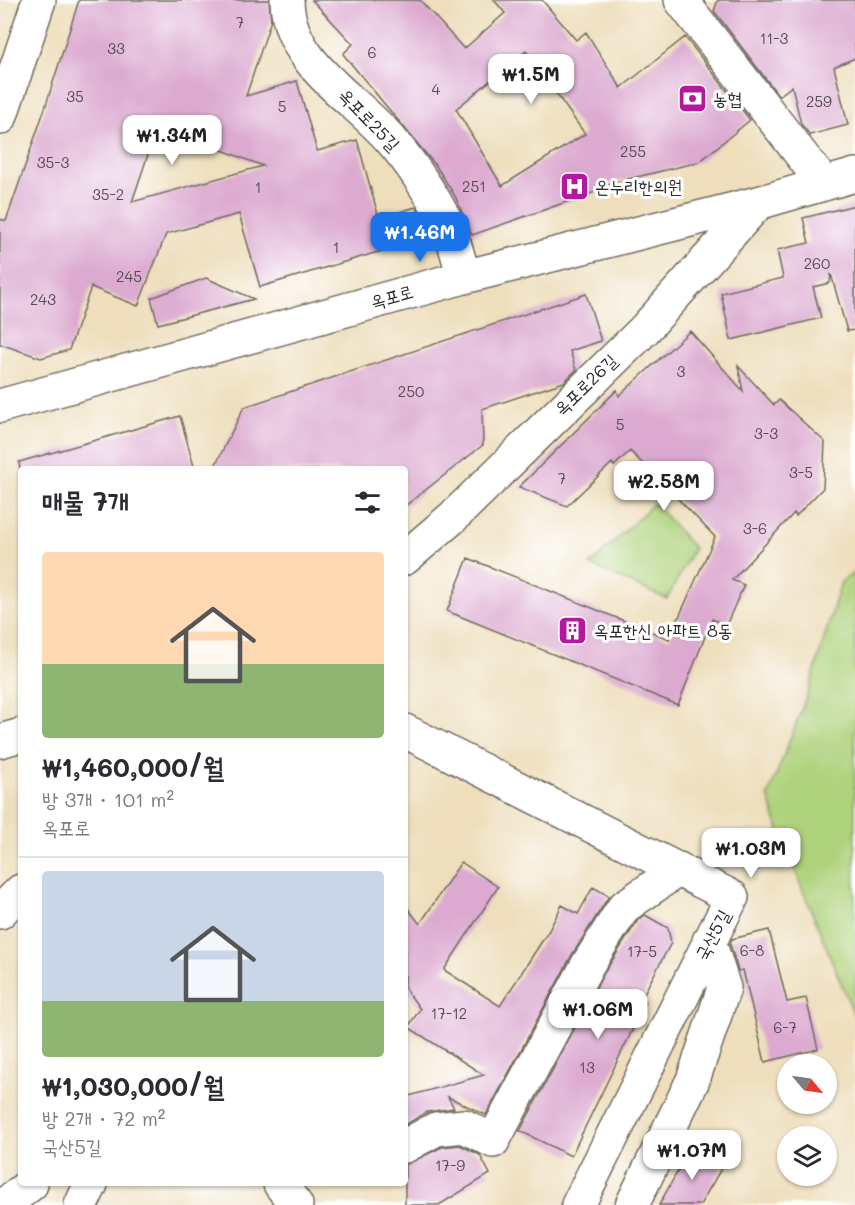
<!DOCTYPE html>
<html lang="ko">
<head>
<meta charset="utf-8">
<style>
	body { margin:0; font-family:Mali,"Poor Story",sans-serif; background:#f2f2f3; color:#2b2b33; height:100vh; display:flex; flex-direction:column; font-size:22px; white-space:nowrap }
	* { box-sizing:border-box; margin:0 }
	p { font-size:20px; color:#7c7c81 }
	.icon { flex:none; width:33px; height:33px; fill:none; stroke:currentColor; stroke-width:2; stroke-linecap:round; stroke-linejoin:round }
	.map { position:relative; flex:1; overflow:hidden }
	.side { position:absolute; left:18px; top:466px; width:390px; height:720px; display:flex; flex-direction:column; background:#fff; border-radius:6px; box-shadow:0 2px 4px #0004 }
	.side>* { flex:none }
	.needle { width:39px; rotate:119deg }
	.fabs { position:absolute; left:777px; top:1054px; display:grid; gap:12px }
	.fabs a { display:grid; place-items:center; width:60px; height:60px; border-radius:50%; background:#fff; box-shadow:0 2px 4px #0004; font-size:30px }
	.price { position:absolute; translate:-50% -51px; padding:0 14px; border-radius:12px; background:#fff; color:#222; font-size:20px; line-height:39px; filter:drop-shadow(0 2px 3px #0008) }
	.price::after { content:''; position:absolute; left:50%; top:36px; width:18px; height:14px; margin-left:-9px; background:inherit; clip-path:polygon(0 0,100% 0,50% 100%) }
	.price.current { background:#1a73e8; color:#fff }
	ul { padding:0; list-style:none }
	li { display:grid; align-content:center; gap:12px; height:318px; padding:0 24px }
	li+li { border-top:2px solid #e1e1e2 }
	li span { display:grid; place-items:center; height:186px; border-radius:6px; color:#555 }
	li>.icon { margin-inline-start:auto }
	span .icon { width:108px; height:108px; fill:#fffc; stroke-width:1 }
	li b { font-size:26px }
	h2 { display:flex; justify-content:space-between; align-items:center; height:72px; padding:0 24px; font-size:26px }
	.map>svg:first-child { display:block }
	.green { fill:#afd27b; stroke:#6d7e53; stroke-width:1.5 }
	.building { fill:#dcaad0; fill-rule:evenodd }
	.lines { fill:none; stroke-linecap:round; stroke-linejoin:round }
	.minor-casing { stroke:#6f6a5e; stroke-width:36 }
	.minor { stroke:#fff; stroke-width:33 }
	.labels { text-anchor:middle; stroke-width:6; stroke-linejoin:round; paint-order:stroke }
	.number-label { font-size:15px; fill:#574b54 }
	.poi-label { font-size:18px; fill:#2b2b2b; stroke:#fff; text-anchor:start }
	.street-label { font-size:18px; fill:#2b2b2b; stroke:#fff }
</style>
</head>
<body>
<div class="map">
<svg width="855" height="1205" viewBox="0 0 855 1205">
	<rect width="100%" height="100%" fill="#fff"/>
	<filter id="ink" filterUnits="userSpaceOnUse"><feTurbulence type="fractalNoise" baseFrequency=".0167" numOctaves="2"/><feDisplacementMap in="SourceGraphic" scale="12" xChannelSelector="R" yChannelSelector="G"/><feConvolveMatrix kernelMatrix="1 2 1 2 8 2 1 2 1" color-interpolation-filters="sRGB"/></filter>
	<filter id="wash" filterUnits="userSpaceOnUse"><feTurbulence type="fractalNoise" baseFrequency=".008" numOctaves="4" result="noise"/><feDisplacementMap in="SourceGraphic" scale="24" xChannelSelector="R" yChannelSelector="G"/><feGaussianBlur stdDeviation="1.35" result="paint"/><feColorMatrix in="noise" values="0 0 0 0 0 0 0 0 0 0 0 0 0 0 0 0 0 1.4 0 .05"/><feComposite in="paint" operator="in"/></filter>
	<g filter="url(#wash)">
		<rect width="100%" height="100%" fill="#eedebc"/>
		<path class="green" d="M654,503L694,548L667,599L590,565Z
			M855,572V1017L783,842L768,796L809,690L841,582Z"/>
		<g id="blocks">
			<path class="building" d="M79,0H269L271,20L246,96L297,81L317,151L357,140L379,218L416,207L432,236L260,287L239,214L166,234L138,306L91,287L69,350L41,358L0,344V219L6,221L45,108ZM158,125L263,166L132,202Z
				M312,0H420L464,49L505,13L494,0H542L576,40L586,32L621,88L685,37L750,120L699,162L599,186L601,190L472,235L455,196L436,166L343,54L353,44ZM526,51L585,134L502,186L456,109Z
				M718,0H855V58L834,67L848,125L810,135L801,124L792,86L779,96L714,11Z
				M855,205V330L847,331L831,274L830,283L813,287L821,318L731,340L721,293L783,278L777,250L809,243L803,218Z
				M206,278L254,299L158,324L151,298Z
				M586,294L601,341L570,351L576,370L564,382L482,409L483,445L405,506V470H213L244,407Z
				M690,331L743,391L738,366L774,405L779,400L825,442L823,488L796,516L794,513L732,580L744,585L726,625L712,619L678,705L447,611L468,558L669,639L715,537L692,513L630,451L614,466L612,463L567,506L519,487L617,390L619,396Z
				M180,416L195,470H20L19,462Z
				M461,862L498,887L444,970L500,1006L548,932L562,905L578,914L593,887L609,896L572,955L486,1115L448,1097L454,1108L427,1112L405,1125V1097L484,1075L408,1027L420,1009L405,988V905L420,924Z
				M645,915L668,928L671,943L641,999L646,1002L571,1156L520,1131L604,973L638,920Z
				M769,930L787,1002L806,998L818,1049L765,1062L743,970L738,971L730,944L732,939Z
				M460,1145L480,1155L490,1174L439,1205H405V1165L442,1147Z
				M690,1149L722,1167L700,1205H659Z"/>
		</g>
	</g>
	<g filter="url(#ink)">
		<use href="#blocks" fill-opacity="0" stroke="#6f6a5e" stroke-width="1.5"/>
		<g class="lines">
			<defs>
				<path id="minor" d="M287,0C288,63 354,97 391,140C409,160 430,192 443,216C453,234 458,257 464,277
					M681,0L824,184
					M0,118L39,0
					M0,406L464,277L758,203L855,175
					M405,558L452,518L644,330L758,203
					M405,731L732,897L578,1205
					M0,741L21,735
					M0,912L21,891
					M405,1146L436,1129L464,1126L493,1141L588,964L624,907L679,869
					M280,1184L296,1205
					M4,1205L31,1184
					M81,1205L91,1184
					M632,1205L693,1080L724,988L709,941"/>
			</defs>
			<use href="#minor" class="minor-casing"/>
			<use href="#minor" class="minor"/>
		</g>
	</g>
	<defs>
		<symbol id="bank-square" viewBox="-11 -11 22 22"><rect x="-9" y="-9" width="18" height="18" rx="4" fill="#b5179e" stroke="#fff"/><path d="M-6-4H6V4H-6ZM0-2.3a2.3 2.3 0 1 0 0 4.6a2.3 2.3 0 1 0 0-4.6Z" fill="#fff"/></symbol>
		<symbol id="hospital-square" viewBox="-11 -11 22 22"><rect x="-9" y="-9" width="18" height="18" rx="4" fill="#b5179e" stroke="#fff"/><path d="M-5-5h3v3.5h4V-5h3V5h-3V1.5h-4V5h-3Z" fill="#fff"/></symbol>
		<symbol id="building-square" viewBox="-11 -11 22 22"><rect x="-9" y="-9" width="18" height="18" rx="4" fill="#b5179e" stroke="#fff"/><path d="M-4-6H4V6H1V3H-1V6H-4ZM-2.5-4.3h1.7v1.8h-1.7ZM.8-4.3h1.7v1.8H.8ZM-2.5-1h1.7V.8h-1.7ZM.8-1h1.7V.8H.8Z" fill="#fff"/></symbol>
	</defs>
	<g fill-rule="evenodd">
		<use href="#bank-square" x="676" y="82" width="33" height="33"/>
		<use href="#hospital-square" x="558" y="170" width="33" height="33"/>
		<use href="#building-square" x="556" y="614" width="33" height="33"/>
	</g>
	<g class="labels">
		<g class="number-label">
			<text x="240" y="28">7</text>
			<text x="774" y="44">11-3</text>
			<text x="116" y="54">33</text>
			<text x="372" y="58">6</text>
			<text x="436" y="95">4</text>
			<text x="75" y="102">35</text>
			<text x="819" y="107">259</text>
			<text x="282" y="112">5</text>
			<text x="633" y="157">255</text>
			<text x="53" y="168">35-3</text>
			<text x="474" y="192">251</text>
			<text x="258" y="193">1</text>
			<text x="108" y="200">35-2</text>
			<text x="336" y="253">1</text>
			<text x="817" y="269">260</text>
			<text x="129" y="282">245</text>
			<text x="43" y="305">243</text>
			<text x="681" y="377">3</text>
			<text x="411" y="397">250</text>
			<text x="620" y="430">5</text>
			<text x="766" y="439">3-3</text>
			<text x="801" y="478">3-5</text>
			<text x="562" y="484">7</text>
			<text x="755" y="534">3-6</text>
			<text x="752" y="956">6-8</text>
			<text x="642" y="957">17-5</text>
			<text x="449" y="1019">17-12</text>
			<text x="785" y="1033">6-7</text>
			<text x="587" y="1073">13</text>
			<text x="450" y="1171">17-9</text>
		</g>
		<g class="poi-label">
			<text x="713" y="105">농협</text>
			<text x="595" y="193">온누리한의원</text>
			<text x="594" y="637">옥포한신 아파트 8동</text>
		</g>
		<g class="street-label">
			<text transform="translate(369 120) rotate(46)" y="6">옥포로25길</text>
			<text transform="translate(392 297) rotate(-16)" y="6">옥포로</text>
			<text transform="translate(586 385) rotate(-44)" y="6">옥포로26길</text>
			<text transform="translate(713 935) rotate(-62)" y="6">국산5길</text>
		</g>
	</g>
</svg>
<div class="fabs">
<a><svg class="needle" viewBox="-14 -14 28 28"><path d="M0-13l5 13h-10z" fill="#e53935"/><path d="M0 13l5-13h-10z" fill="#7c7c81"/></svg></a>
<a><svg class="icon" aria-label="layers" viewBox="0 0 24 24"><path d="M12 4l9 5-9 5-9-5zM3 14l9 5 9-5"/></svg></a>
</div>
<b class="price" style="left:531px;top:105px">₩1.5M</b>
<b class="price" style="left:172px;top:166px">₩1.34M</b>
<b class="price current" style="left:420px;top:263px">₩1.46M</b>
<b class="price" style="left:664px;top:512px">₩2.58M</b>
<b class="price" style="left:751px;top:879px">₩1.03M</b>
<b class="price" style="left:598px;top:1040px">₩1.06M</b>
<b class="price" style="left:692px;top:1181px">₩1.07M</b>
<section class="side">
<h2>매물 7개<svg class="icon" aria-label="filters" viewBox="0 0 24 24"><path d="M4 7h16M4 17h16"/><circle cx="9" cy="7" r="2"/><circle cx="15" cy="17" r="2"/></svg></h2>
<ul>
<li><span style="background:linear-gradient(#ffd9b3 60%,#8fb573 0)"><svg class="icon" aria-label="home" viewBox="0 0 24 24"><path d="M3 11l9-7 9 7M6 9v11h12V9"/></svg></span><div><b>₩1,460,000/월</b><p>방 3개 · 101 m²</p><p>옥포로</p></div></li>
<li><span style="background:linear-gradient(#c9d6e8 70%,#8fb573 0)"><svg class="icon" aria-label="home" viewBox="0 0 24 24"><path d="M3 11l9-7 9 7M6 9v11h12V9"/></svg></span><div><b>₩1,030,000/월</b><p>방 2개 · 72 m²</p><p>국산5길</p></div></li>
</ul>
</section>
</div>
</body>
</html>
